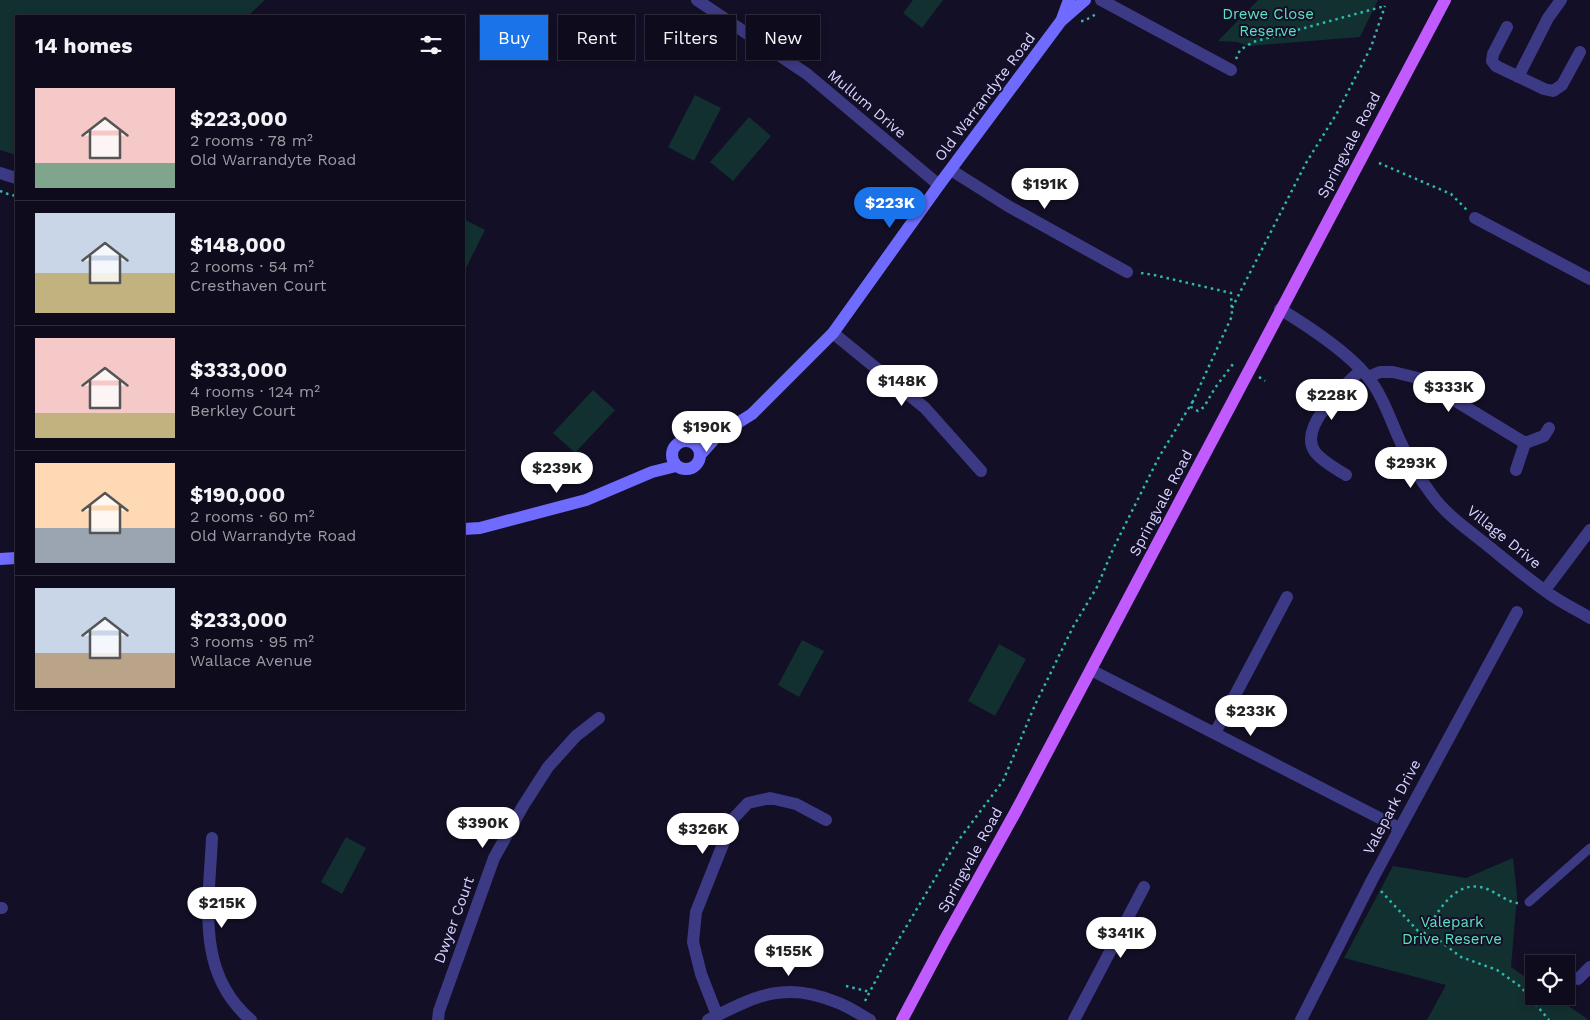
<!DOCTYPE html>
<html lang="en">
<head>
<meta charset="utf-8">
<style>
	body { margin:0; font-family:"Work Sans",sans-serif; background:#1c1929; color:#f1f3f6; height:100vh; display:flex; flex-direction:column; font-size:19px; white-space:nowrap }
	* { box-sizing:border-box; margin:0 }
	p { font-size:16px; color:#9b9ba3 }
	.icon { flex:none; width:28px; height:28px; fill:none; stroke:currentColor; stroke-width:2; stroke-linecap:round; stroke-linejoin:round }
	.map { position:relative; flex:1; overflow:hidden }
	.details { position:absolute; left:15px; top:15px; width:450px; height:695px; display:flex; flex-direction:column; background:#0e0b1c; border-radius:0px; box-shadow:0 2px 8px #0003,0 0 0 1px #2e2b3b }
	.details>* { flex:none }
	.hud { position:absolute; left:480px; top:15px; width:475px; height:45px; display:flex; gap:10px }
	.tools { position:absolute; left:1525px; top:955px; display:grid; gap:10px }
	.tools a { display:grid; place-items:center; width:50px; height:50px; border-radius:0px; background:#0e0b1c; box-shadow:0 2px 8px #0003,0 0 0 1px #2e2b3b; font-size:25px }
	.price { position:absolute; translate:-50% -42px; padding:0 11px; border-radius:18px; background:#fff; color:#222; font-size:16px; line-height:32px; filter:drop-shadow(0 1px 2px #0008) }
	.price::after { content:''; position:absolute; left:50%; top:30px; width:15px; height:11px; margin-left:-8px; background:inherit; clip-path:polygon(0 0,100% 0,50% 100%) }
	.price.selected { background:#1a73e8; color:#fff }
	ul { padding:0; list-style:none }
	li { display:flex; align-items:center; gap:15px; height:125px; padding:0 20px }
	li+li { border-top:1px solid #2e2b3b }
	li span { display:grid; place-items:center; flex:none; width:140px; height:100px; border-radius:0px; color:#555 }
	li>.icon { margin-inline-start:auto }
	span .icon { width:60px; height:60px; fill:#fffc; stroke-width:1 }
	li b { font-size:21px }
	h2 { display:flex; justify-content:space-between; align-items:center; height:60px; padding:0 20px; font-size:21px }
	.pill { padding:0 18px; border-radius:0px; background:#0e0b1c; box-shadow:0 2px 8px #0003,0 0 0 1px #2e2b3b; font-size:18px; line-height:45px }
	.pill.selected { background:#1a73e8; color:#fff }
	.map>svg:first-child { display:block }
	.green { fill:#12302f }
	.lines { fill:none; stroke-linecap:round; stroke-linejoin:round }
	.path { stroke:#2fb8b0; stroke-width:2.5; stroke-dasharray:2.5 4; stroke-linecap:butt }
	.lane { stroke:#3d3a85; stroke-width:9 }
	.street { stroke:#3d3a85; stroke-width:12 }
	.secondary { stroke:#6f6bff; stroke-width:12 }
	.primary { stroke:#c25bff; stroke-width:12 }
	.labels { text-anchor:middle; stroke-width:4; stroke-linejoin:round; paint-order:stroke }
	.park-label { font-size:15px; fill:#5fe0c0; stroke:#130f26 }
	.street-label { font-size:15px; fill:#d9d4ff; stroke:#130f26 }
</style>
</head>
<body>
<div class="map">
<svg width="1590" height="1020" viewBox="0 0 1590 1020">
	<rect width="100%" height="100%" fill="#130f26"/>
	<path class="green" d="M0,0H265L248,16H16V155L0,150Z
		M913,0H943L922,28L903,13Z
		M1258,0H1378L1360,37L1248,46L1237,42L1218,41Z
		M695,95L721,108L694,161L668,147Z
		M749,117L771,136L733,181L710,162Z
		M464,219L485,230L464,272Z
		M593,390L615,410L575,453L553,433Z
		M802,640L824,651L799,697L778,685Z
		M999,644L1026,659L995,716L968,701Z
		M346,837L366,848L342,894L321,882Z
		M1513,858L1517,895L1511,967L1534,983V996H1554L1589,1020H1427L1446,985L1344,958L1393,866L1466,878Z"/>
	<g class="lines">
		<path class="path" d="M1081,21H1084L1098,13
			M1236,59L1240,50L1253,42L1385,6
			M1379,163L1451,194L1467,210
			M0,191L8,194L16,196
			M1141,273L1154,275L1231,293L1232,316L1193,401L1191,407L1198,411L1204,407L1215,388L1233,364L1236,366
			M1232,308L1306,163L1337,113L1371,47L1385,6
			M1259,377L1265,381
			M1381,891L1418,931L1440,941L1461,957L1497,970L1521,987L1549,1020
			M1424,934C1439,911 1455,877 1487,889C1497,893 1507,902 1518,903
			M846,986L870,992
			M865,1001L887,959L955,845L1003,781L1035,705L1073,627L1097,587L1113,549L1159,457L1193,401"/>
		<path class="lane" d="M1529,902L1590,848"/>
		<path class="street" d="M697,0L807,74L939,185
			M1101,0L1231,70
			M1507,27L1493,54L1492,61L1496,66L1544,89L1553,91L1562,85L1580,52
			M1518,77L1548,18L1561,0
			M951,170L1008,206L1127,272
			M0,173L16,178
			M1475,218L1590,279
			M1280,309C1308,326 1346,351 1367,376C1383,395 1391,422 1401,443C1409,461 1420,479 1432,495C1445,513 1465,528 1482,541C1507,561 1531,582 1557,599C1568,606 1579,611 1590,618
			M833,333L925,408L981,471
			M1368,377L1380,372H1393L1418,378L1525,443
			M1516,470L1525,443L1544,436L1549,428
			M1346,475C1336,469 1322,461 1315,452C1297,427 1345,385 1361,370
			M1545,590L1590,530
			M1091,670L1399,828
			M1215,733L1287,597
			M212,838C209,903 195,973 251,1020
			M0,908H2
			M1578,979L1590,967
			M717,1015L701,974L693,942L696,912L733,819L748,803L770,798L796,804L826,820
			M438,1020L439,1011L494,858L523,806L548,767L576,736L599,718
			M708,1020C754,997 784,980 836,1002C848,1006 859,1014 870,1020
			M1074,1020L1144,887
			M1301,1020L1372,880L1517,612"/>
		<path class="secondary" d="M1062,19L1069,0
			M672 455a14 14 0 1 1 28 0a14 14 0 1 1-28 0Z
			M700,455L717,436L752,414L833,333L939,185L1061,21L1085,0
			M464,529L480,528L586,500L652,472L676,466
			M0,559L16,558"/>
		<path class="primary" d="M902,1020L944,941L1016,811L1445,0"/>
	</g>
	<g class="labels">
		<g class="park-label">
			<text x="1268" y="19">Drewe Close<tspan x="1268" dy="17">Reserve</tspan></text>
			<text x="1452" y="927">Valepark<tspan x="1452" dy="17">Drive Reserve</tspan></text>
		</g>
		<g class="street-label">
			<text transform="translate(985 97) rotate(-53)" y="5">Old Warrandyte Road</text>
			<text transform="translate(867 104) rotate(40)" y="5">Mullum Drive</text>
			<text transform="translate(1349 145) rotate(-62)" y="5">Springvale Road</text>
			<text transform="translate(1161 503) rotate(-62)" y="5">Springvale Road</text>
			<text transform="translate(1504 537) rotate(39)" y="5">Village Drive</text>
			<text transform="translate(1392 807) rotate(-62)" y="5">Valepark Drive</text>
			<text transform="translate(970 860) rotate(-61)" y="5">Springvale Road</text>
			<text transform="translate(454 920) rotate(-70)" y="5">Dwyer Court</text>
		</g>
	</g>
</svg>
<div class="tools">
<a><svg class="icon" aria-label="locate" viewBox="0 0 24 24"><circle cx="12" cy="12" r="6"/><path d="M12 2v4M12 18v4M2 12h4M18 12h4"/></svg></a>
</div>
<b class="price" style="left:1045px;top:210px">$191K</b>
<b class="price selected" style="left:890px;top:229px">$223K</b>
<b class="price" style="left:902px;top:407px">$148K</b>
<b class="price" style="left:1449px;top:413px">$333K</b>
<b class="price" style="left:1332px;top:421px">$228K</b>
<b class="price" style="left:707px;top:453px">$190K</b>
<b class="price" style="left:1411px;top:489px">$293K</b>
<b class="price" style="left:557px;top:494px">$239K</b>
<b class="price" style="left:1251px;top:737px">$233K</b>
<b class="price" style="left:483px;top:849px">$390K</b>
<b class="price" style="left:703px;top:855px">$326K</b>
<b class="price" style="left:222px;top:929px">$215K</b>
<b class="price" style="left:1121px;top:959px">$341K</b>
<b class="price" style="left:789px;top:977px">$155K</b>
<div class="hud">
<a class="pill selected">Buy</a>
<a class="pill">Rent</a>
<a class="pill">Filters</a>
<a class="pill">New</a>
</div>
<section class="details">
<h2>14 homes<svg class="icon" aria-label="filters" viewBox="0 0 24 24"><path d="M4 7h16M4 17h16"/><circle cx="9" cy="7" r="2"/><circle cx="15" cy="17" r="2"/></svg></h2>
<ul>
<li><span style="background:linear-gradient(#f6c9c9 75%,#7fa58c 0)"><svg class="icon" aria-label="home" viewBox="0 0 24 24"><path d="M3 11l9-7 9 7M6 9v11h12V9"/></svg></span><div><b>$223,000</b><p>2 rooms · 78 m²</p><p>Old Warrandyte Road</p></div></li>
<li><span style="background:linear-gradient(#c9d6e8 60%,#c2b280 0)"><svg class="icon" aria-label="home" viewBox="0 0 24 24"><path d="M3 11l9-7 9 7M6 9v11h12V9"/></svg></span><div><b>$148,000</b><p>2 rooms · 54 m²</p><p>Cresthaven Court</p></div></li>
<li><span style="background:linear-gradient(#f6c9c9 75%,#c2b280 0)"><svg class="icon" aria-label="home" viewBox="0 0 24 24"><path d="M3 11l9-7 9 7M6 9v11h12V9"/></svg></span><div><b>$333,000</b><p>4 rooms · 124 m²</p><p>Berkley Court</p></div></li>
<li><span style="background:linear-gradient(#ffd9b3 65%,#9aa5b1 0)"><svg class="icon" aria-label="home" viewBox="0 0 24 24"><path d="M3 11l9-7 9 7M6 9v11h12V9"/></svg></span><div><b>$190,000</b><p>2 rooms · 60 m²</p><p>Old Warrandyte Road</p></div></li>
<li><span style="background:linear-gradient(#c9d6e8 65%,#b9a48a 0)"><svg class="icon" aria-label="home" viewBox="0 0 24 24"><path d="M3 11l9-7 9 7M6 9v11h12V9"/></svg></span><div><b>$233,000</b><p>3 rooms · 95 m²</p><p>Wallace Avenue</p></div></li>
</ul>
</section>
</div>
</body>
</html>
